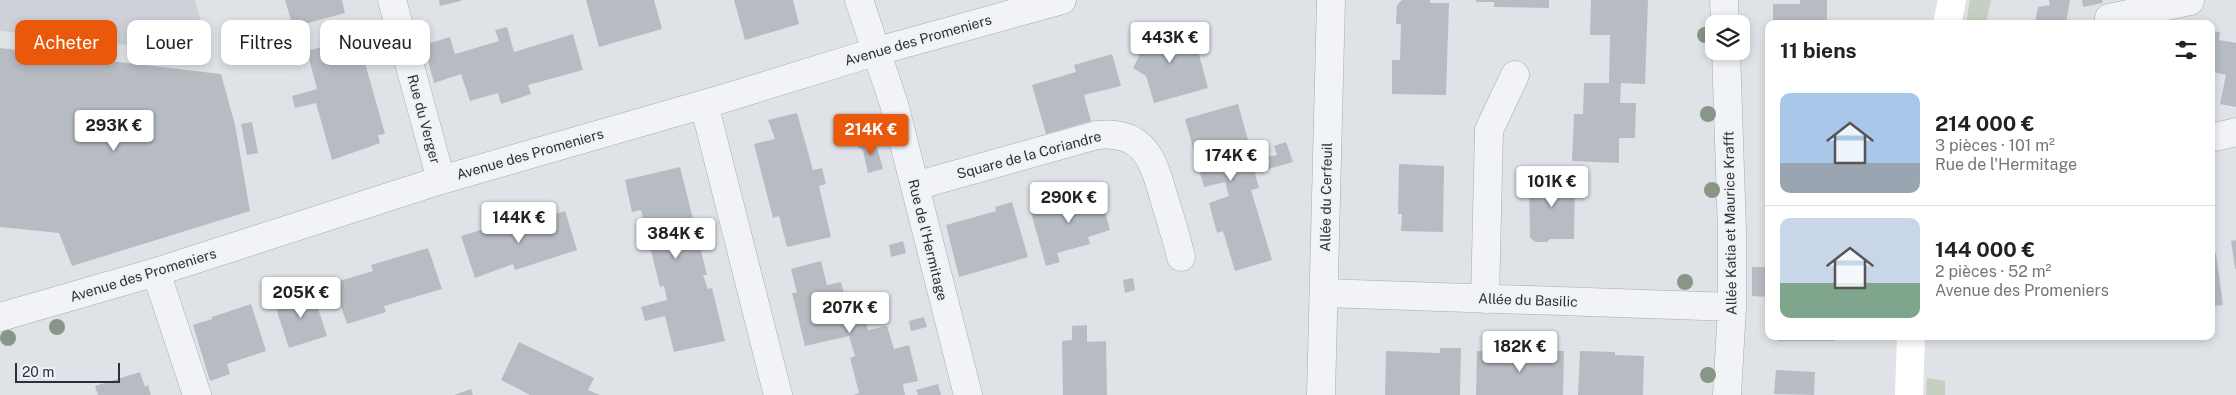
<!DOCTYPE html>
<html lang="fr">
<head>
<meta charset="utf-8">
<style>
	body { margin:0; font-family:"Public Sans",sans-serif; background:#f6f6f6; color:#222; height:100vh; display:flex; flex-direction:column; font-size:19px; white-space:nowrap }
	* { box-sizing:border-box; margin:0 }
	p { font-size:16px; color:#767676 }
	.icon { flex:none; width:28px; height:28px; fill:none; stroke:currentColor; stroke-width:2; stroke-linecap:round; stroke-linejoin:round }
	.map { position:relative; flex:1; overflow:hidden }
	.details { position:absolute; left:1765px; top:20px; width:450px; height:320px; display:flex; flex-direction:column; background:#fff; border-radius:10px; box-shadow:0 2px 8px #0003 }
	.details>* { flex:none }
	.guide { position:absolute; left:15px; top:20px; width:475px; height:45px; display:flex; gap:10px }
	.fabs { position:absolute; left:1705px; top:15px; display:grid; gap:10px }
	.fabs a { display:grid; place-items:center; width:45px; height:45px; border-radius:10px; background:#fff; box-shadow:0 2px 8px #0003; font-size:25px }
	.scale { position:absolute; left:15px; bottom:12px; width:105px; box-sizing:border-box; padding-left:5px; border:2px solid #2a313c; border-top:0; font-size:14px; line-height:18px; white-space:nowrap; color:#2a313c; -webkit-text-stroke:4px #eff1f5; paint-order:stroke }
	.price { position:absolute; translate:-50% -42px; padding:0 11px; border-radius:5px; background:#fff; color:#222; font-size:16px; line-height:32px; filter:drop-shadow(0 1px 2px #0008) }
	.price::after { content:''; position:absolute; left:50%; top:30px; width:15px; height:11px; margin-left:-8px; background:inherit; clip-path:polygon(0 0,100% 0,50% 100%) }
	.price.active { background:#ea580c; color:#fff }
	ul { padding:0; list-style:none }
	li { display:flex; align-items:center; gap:15px; height:125px; padding:0 15px }
	li+li { border-top:1px solid #e0e0e0 }
	li span { display:grid; place-items:center; flex:none; width:140px; height:100px; border-radius:10px; color:#555 }
	li>.icon { margin-inline-start:auto }
	span .icon { width:60px; height:60px; fill:#fffc; stroke-width:1 }
	li b { font-size:21px }
	h2 { display:flex; justify-content:space-between; align-items:center; height:60px; padding:0 15px; font-size:21px }
	.tag { padding:0 18px; border-radius:10px; background:#fff; box-shadow:0 2px 8px #0003; font-size:18px; line-height:45px }
	.tag.active { background:#ea580c; color:#fff }
	.map>svg:first-child { display:block }
	.built { fill:#ced2d8 }
	.green { fill:#c5d0c1 }
	.building { fill:#b7bcc3 }
	.lines { fill:none; stroke-linecap:round; stroke-linejoin:round }
	.street-casing { stroke:#a5aab0; stroke-width:29 }
	.street { stroke:#f2f3f6; stroke-width:28 }
	.secondary { stroke:#fff; stroke-width:28 }
	.tree { fill:#879687 }
	.labels { text-anchor:middle; stroke-width:4; stroke-linejoin:round; paint-order:stroke }
	.street-label { font-size:14px; fill:#2a313c; stroke:#eff1f5 }
</style>
</head>
<body>
<div class="map">
<svg width="2236" height="395" viewBox="0 0 2236 395">
	<rect width="100%" height="100%" fill="#dfe3e7"/>
	<path class="built" d="M0,0H195L210,54L0,31Z"/>
	<path class="green" d="M1970,0H1991L1986,24H1966Z
		M1927,378L1945,381V395H1926Z"/>
	<path class="building" d="M285,0H342L345,13L293,27Z
		M439,0H461V1L440,6Z
		M586,0H654L662,29L599,47Z
		M734,0H793L799,24L745,40Z
		M1402,0H1430V3H1449L1446,95L1392,94V60H1400L1401,24H1396L1397,5Z
		M1476,0H1549V8L1494,7V2H1476Z
		M1591,0H1648L1645,84L1621,83L1620,103H1636L1635,138H1619V163L1572,161L1574,114H1583L1584,83H1609L1610,35H1590Z
		M1800,0H1827V24H1773V4H1800Z
		M2049,0H2070L2066,24L2035,23L2038,7L2050,5Z
		M2082,0H2102L2103,3L2083,7Z
		M1179,24L1183,39L1197,47L1208,88L1154,103L1146,76L1133,68L1140,54L1135,36Z
		M507,27L514,52L573,34L583,70L528,85L531,94L501,104L498,93L470,101L461,74L434,83L424,45L450,37L455,54L499,41L495,30Z
		M2211,31L2220,32L2219,40L2236,43V107L2220,104L2226,75L2213,72L2211,79Z
		M352,39L358,58L363,56L385,134L378,135L380,143L332,160L316,103L295,108L292,96L317,89L307,51Z
		M0,48L221,74L235,125L250,211L72,266L59,233L0,227Z
		M1112,54L1121,86L1084,95L1091,121L1046,134L1032,85L1076,72L1074,65Z
		M1238,104L1257,172L1255,173L1259,188L1251,190L1272,260L1235,271L1223,231L1217,233L1209,203L1229,196L1225,182L1204,187L1185,119Z
		M797,113L813,170L822,168L826,184L819,186L831,237L787,247L779,216L773,218L754,144L775,139L768,120Z
		M252,122L258,153L247,155L241,124Z
		M875,140L883,169L868,173L863,151L858,147L860,144Z
		M1286,142L1293,162L1265,170L1263,165L1270,163L1268,157L1277,155L1274,146Z
		M1399,164L1444,166L1443,232L1401,231L1402,214H1398Z
		M680,167L707,275H703L708,289L712,288L725,341L674,352L665,316L645,321L641,307L667,300L664,286L660,287L641,210L632,212L625,180Z
		M1529,176L1575,177L1574,239H1550L1547,242H1536L1530,238Z
		M1099,190L1110,230L1088,237L1090,244L1057,253L1060,262L1046,266L1030,209Z
		M1012,202L1028,257L959,277L946,225L996,211L995,207Z
		M565,211L577,250L515,270L513,264L475,278L461,236L500,224L502,229Z
		M2236,240V268L2235,269L2231,241Z
		M903,241L906,253L891,257L889,245Z
		M428,248L442,289L384,306L386,312L347,324L333,283L373,271L371,265Z
		M2216,253L2223,305L2211,306V254Z
		M821,261L827,285L841,282L850,317L864,313L868,330L887,326L894,349L909,345L918,381L903,384L905,395H853L859,393L850,358L855,356L849,336L805,346L792,293H797L791,269Z
		M1752,267H1769V297L1752,296Z
		M1133,278L1135,290L1125,293L1123,280Z
		M312,290L327,336L289,348L274,302Z
		M251,304L266,351L227,364L230,374L210,381L193,325L212,319V317Z
		M924,317L927,327L911,331L909,321Z
		M1087,325V342L1106,341L1107,395H1063L1062,341L1072,340V326Z
		M1778,336H1835V341H1778Z
		M519,342L594,378L588,390L600,395H530L501,380Z
		M1440,348H1461L1460,395H1385L1386,351L1440,353Z
		M1499,349L1509,350V353H1516V350L1564,351L1563,395H1476L1477,351L1499,352Z
		M1580,351L1615,352V355L1644,356L1643,395H1578Z
		M1776,370L1815,372L1814,395L1774,394Z
		M140,372L145,387L148,385L151,395H98L95,386Z
		M938,384L941,395H918L916,390Z
		M471,389L473,395H454Z"/>
	<g class="lines">
		<defs>
			<path id="street" d="M392,0L441,180
				M859,0L894,104L968,395
				M1724,0L1725,24
				M2109,18L2190,1
				M1726,51L1732,231V307L1727,395
				M704,104L778,395
				M2211,138L2236,132
				M915,186L1097,135C1144,130 1153,159 1164,198C1170,217 1176,237 1181,257
				M156,272L197,395
				M1324,293L1732,307
				M1485,299L1489,130L1515,75
				M0,317L156,272L441,180L722,99L878,51L1062,0
				M1321,395L1331,0"/>
		</defs>
		<use href="#street" class="street-casing"/>
		<use href="#street" class="street"/>
		<path class="secondary" d="M1947,24L1952,0
			M1909,395L1911,336"/>
	</g>
	<g class="tree">
		<circle cx="1705" cy="35" r="8"/>
		<circle cx="1708" cy="114" r="8"/>
		<circle cx="1712" cy="190" r="8"/>
		<circle cx="1685" cy="282" r="8"/>
		<circle cx="57" cy="327" r="8"/>
		<circle cx="8" cy="338" r="8"/>
		<circle cx="1708" cy="375" r="8"/>
	</g>
	<g class="labels">
		<g class="street-label">
			<text transform="translate(918 40) rotate(-16)" y="5">Avenue des Promeniers</text>
			<text transform="translate(424 119) rotate(75)" y="5">Rue du Verger</text>
			<text transform="translate(530 154) rotate(-16)" y="5">Avenue des Promeniers</text>
			<text transform="translate(1029 155) rotate(-15)" y="5">Square de la Coriandre</text>
			<text transform="translate(1326 197) rotate(-89)" y="5">Allée du Cerfeuil</text>
			<text transform="translate(1730 223) rotate(-91)" y="5">Allée Katia et Maurice Krafft</text>
			<text transform="translate(928 240) rotate(76)" y="5">Rue de l'Hermitage</text>
			<text transform="translate(143 275) rotate(-17)" y="5">Avenue des Promeniers</text>
			<text transform="translate(1528 300) rotate(2)" y="5">Allée du Basilic</text>
		</g>
	</g>
</svg>
<div class="fabs">
<a><svg class="icon" aria-label="layers" viewBox="0 0 24 24"><path d="M12 4l9 5-9 5-9-5zM3 14l9 5 9-5"/></svg></a>
</div>
<div class="scale">20 m</div>
<b class="price" style="left:1170px;top:64px">443K €</b>
<b class="price" style="left:114px;top:152px">293K €</b>
<b class="price active" style="left:871px;top:156px">214K €</b>
<b class="price" style="left:1231px;top:182px">174K €</b>
<b class="price" style="left:1552px;top:208px">101K €</b>
<b class="price" style="left:1069px;top:224px">290K €</b>
<b class="price" style="left:519px;top:244px">144K €</b>
<b class="price" style="left:676px;top:260px">384K €</b>
<b class="price" style="left:301px;top:319px">205K €</b>
<b class="price" style="left:850px;top:334px">207K €</b>
<b class="price" style="left:1520px;top:373px">182K €</b>
<div class="guide">
<a class="tag active">Acheter</a>
<a class="tag">Louer</a>
<a class="tag">Filtres</a>
<a class="tag">Nouveau</a>
</div>
<section class="details">
<h2>11 biens<svg class="icon" aria-label="filters" viewBox="0 0 24 24"><path d="M4 7h16M4 17h16"/><circle cx="9" cy="7" r="2"/><circle cx="15" cy="17" r="2"/></svg></h2>
<ul>
<li><span style="background:linear-gradient(#a9c7e8 70%,#9aa5b1 0)"><svg class="icon" aria-label="home" viewBox="0 0 24 24"><path d="M3 11l9-7 9 7M6 9v11h12V9"/></svg></span><div><b>214 000 €</b><p>3 pièces · 101 m²</p><p>Rue de l'Hermitage</p></div></li>
<li><span style="background:linear-gradient(#c9d6e8 65%,#7fa58c 0)"><svg class="icon" aria-label="home" viewBox="0 0 24 24"><path d="M3 11l9-7 9 7M6 9v11h12V9"/></svg></span><div><b>144 000 €</b><p>2 pièces · 52 m²</p><p>Avenue des Promeniers</p></div></li>
</ul>
</section>
</div>
</body>
</html>
